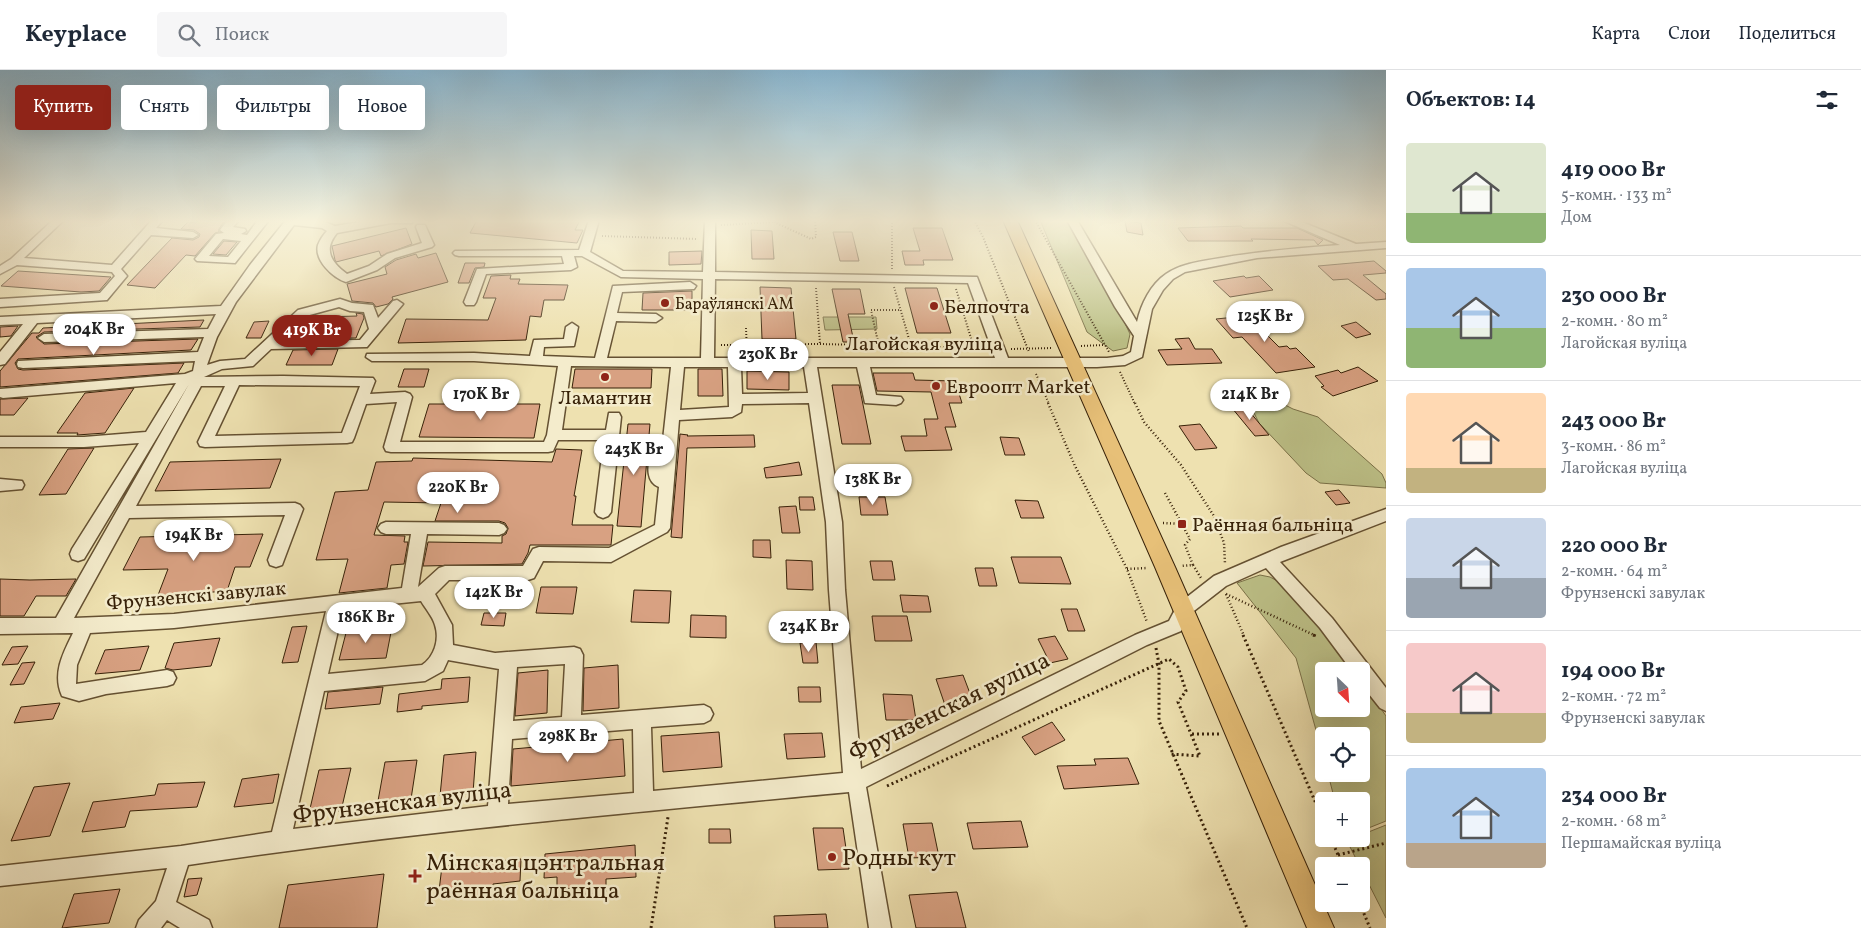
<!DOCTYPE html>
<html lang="ru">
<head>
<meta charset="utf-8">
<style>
	body { margin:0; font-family:Vollkorn,serif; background:#f6f6f7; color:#1f2937; height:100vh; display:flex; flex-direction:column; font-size:19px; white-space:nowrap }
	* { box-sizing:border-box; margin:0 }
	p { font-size:16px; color:#747a83 }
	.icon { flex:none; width:28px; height:28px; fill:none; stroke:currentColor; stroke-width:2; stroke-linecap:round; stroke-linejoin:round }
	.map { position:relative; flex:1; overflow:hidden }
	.side { display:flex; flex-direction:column; background:#fff; width:475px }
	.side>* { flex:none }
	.banner { position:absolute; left:15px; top:15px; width:475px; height:45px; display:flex; gap:10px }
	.needle { width:32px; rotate:155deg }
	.controls { position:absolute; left:1315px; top:592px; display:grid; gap:10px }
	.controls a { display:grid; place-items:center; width:55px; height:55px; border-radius:5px; background:#fff; box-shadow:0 5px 20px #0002; font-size:25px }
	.price { position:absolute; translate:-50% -42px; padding:0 11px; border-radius:18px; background:#fff; color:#222; font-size:16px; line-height:32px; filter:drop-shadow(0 1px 2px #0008) }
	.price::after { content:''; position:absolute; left:50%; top:30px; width:15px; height:11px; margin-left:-8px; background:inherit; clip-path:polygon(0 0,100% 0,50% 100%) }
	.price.selected { background:#8f2418; color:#fff }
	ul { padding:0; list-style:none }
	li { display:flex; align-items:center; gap:15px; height:125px; padding:0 20px }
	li+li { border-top:1px solid #e0e1e3 }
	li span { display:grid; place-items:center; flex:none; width:140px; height:100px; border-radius:5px; color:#555 }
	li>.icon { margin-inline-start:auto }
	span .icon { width:60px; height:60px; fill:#fffc; stroke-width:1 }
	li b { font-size:21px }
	h2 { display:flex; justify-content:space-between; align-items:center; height:60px; padding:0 20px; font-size:21px }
	.pill { padding:0 18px; border-radius:5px; background:#fff; box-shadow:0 5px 20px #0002; font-size:18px; line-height:45px }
	.pill.selected { background:#8f2418; color:#fff }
	header { display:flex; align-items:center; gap:30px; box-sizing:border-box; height:70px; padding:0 25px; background:#fff; border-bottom:1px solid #e0e1e3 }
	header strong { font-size:24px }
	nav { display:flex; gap:28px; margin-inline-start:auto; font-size:18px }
	.search { width:350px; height:45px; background:#f6f6f7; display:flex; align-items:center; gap:12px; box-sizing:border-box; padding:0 18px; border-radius:5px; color:#747a83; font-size:19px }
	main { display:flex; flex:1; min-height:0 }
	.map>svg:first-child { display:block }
	.green { fill:#bdc188; stroke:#7a7148 }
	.building { fill:#d8a182; stroke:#372108 }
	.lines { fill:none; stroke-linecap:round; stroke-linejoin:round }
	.minor-casing { stroke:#655132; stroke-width:3 }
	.major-casing { stroke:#372108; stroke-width:2 }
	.path-far2 { stroke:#372108; stroke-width:2; stroke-dasharray:1 2; stroke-linecap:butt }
	.path-far1 { stroke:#372108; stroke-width:2.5; stroke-dasharray:1 2.5; stroke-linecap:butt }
	.path { stroke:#372108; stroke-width:3; stroke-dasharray:2 3; stroke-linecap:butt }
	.minor { fill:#f4eccc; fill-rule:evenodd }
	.major { fill:#e7c078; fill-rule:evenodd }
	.poi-dot { fill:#8f2418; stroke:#f4eccc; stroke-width:2 }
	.labels { text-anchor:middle; stroke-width:5; stroke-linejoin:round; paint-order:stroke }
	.far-poi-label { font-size:16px; fill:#372108; stroke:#f4eccc; text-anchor:start }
	.poi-label { font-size:20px; fill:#372108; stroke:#f4eccc; text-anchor:start }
	.street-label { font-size:20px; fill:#372108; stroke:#f4eccc }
	.near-street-label { font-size:24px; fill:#372108; stroke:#f4eccc }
	.near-poi-label { font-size:24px; fill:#372108; stroke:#f4eccc; text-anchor:start }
</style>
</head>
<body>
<header>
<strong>Keyplace</strong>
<div class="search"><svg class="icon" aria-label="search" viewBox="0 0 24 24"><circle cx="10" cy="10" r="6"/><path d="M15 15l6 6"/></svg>Поиск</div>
<nav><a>Карта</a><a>Слои</a><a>Поделиться</a></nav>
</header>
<main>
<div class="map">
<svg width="1386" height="858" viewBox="0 0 1386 858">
	<rect width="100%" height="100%" fill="#eee1b0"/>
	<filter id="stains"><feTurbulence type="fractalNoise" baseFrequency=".004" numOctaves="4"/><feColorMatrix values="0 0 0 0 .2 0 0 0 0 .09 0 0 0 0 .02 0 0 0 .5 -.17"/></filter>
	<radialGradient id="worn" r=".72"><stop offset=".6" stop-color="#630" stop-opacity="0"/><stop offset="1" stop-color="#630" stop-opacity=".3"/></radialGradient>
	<path class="green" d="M1040,150H1076L1130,264L1127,278L1113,281L1087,262Z
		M823,247H876L877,259L825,260Z
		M1250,317L1293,339L1318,347L1382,404L1386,413V418L1320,413L1306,403L1259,353L1246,327Z
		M1260,505L1270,507L1283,514L1320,555L1355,601H1324V639H1361V610L1386,646V751L1361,761V731H1335L1328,704H1361V666H1324V689L1296,588L1237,513Z
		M1386,755V848L1347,771L1361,769V765Z"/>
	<path class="building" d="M198,150H225L219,159V162L215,163L195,186L186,185L155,218L127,215L172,168L193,170L199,167L200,164L194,160L181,159L188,152L196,153Z
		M477,150H580L575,160H583L577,173L470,163Z
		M1125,151L1141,153L1143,165L1127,162Z
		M1241,156L1243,158H1297L1323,170L1318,175L1314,170L1251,169L1253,171H1188L1178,158Z
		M406,158L412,174L381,186L379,181L336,192L335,190L332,176Z
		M913,158H942L953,190H923L924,195H905L902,181H920Z
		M751,160L772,161L774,189H752Z
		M833,162H852L859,191H840Z
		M224,171L237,172L226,185L213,184Z
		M702,181L701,194L669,195V182Z
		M436,183L448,212L392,227L393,229L388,234L376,237L373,233L352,231L347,214L387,204L385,197L396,190L416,184L418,188Z
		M1374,191L1386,201V203L1363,205L1386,224V229L1376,230L1348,209L1333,210L1318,196Z
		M465,193H485L484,197L475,198L469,213H458Z
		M18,201L111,207L99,221L81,222L1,216Z
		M511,205L510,209H520L518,214L568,215L564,230H544L541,247L530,246L526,270L398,273L406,249L488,250L496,228H483L491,206Z
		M1244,206L1246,208L1259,206L1273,220L1230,227L1213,211Z
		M760,217L791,218L796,269H762Z
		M905,218H937L951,263H917Z
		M832,219H860L865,244H848L854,272H843Z
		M692,221V240H642L643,223Z
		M356,243L363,244L364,248L356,268L299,269L302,261H316L322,247L357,246Z
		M1265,244L1275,255L1259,257L1279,277L1287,276L1290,279L1296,278L1315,297L1276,303L1242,267L1233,268L1216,249Z
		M204,250L200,257L44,262L36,267L44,274L198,269L191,280L18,289L15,293L18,299L23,300L184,293L178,303L0,317V301L32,263H39L43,258Z
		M269,251L261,268H246L254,252Z
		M1356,252L1371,264L1356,268L1341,256Z
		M18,256L11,266L0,267V257Z
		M1189,268L1195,279H1212L1222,293L1167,295L1158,280L1182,279L1175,269Z
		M338,279L332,295H286L293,280Z
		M1358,297L1378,311L1333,326L1321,317L1324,316L1315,306L1338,300L1341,303Z
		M404,299H429L424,317H398Z
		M575,299H652L651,318H572Z
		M698,299H722L723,326H698Z
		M747,301L789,302V320L747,319Z
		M873,303H913L915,310L955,311L962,333H949L956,357H945L952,380L905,381L901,366H927L924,349H938L931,322L877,321Z
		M832,315H859L871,374H842Z
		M134,318L105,363L77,365L78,363H57L85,323Z
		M28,328L14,345H0V329Z
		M429,334H540L534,368L419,367Z
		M1245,336L1259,353L1269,365L1255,366L1232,338Z
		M628,354H650L641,457L617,456Z
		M1200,354L1217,378L1195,380L1179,356Z
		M680,364L688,365L687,366L754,365L755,377L687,378L682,468L671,467Z
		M1000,367L1019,368L1025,385H1005Z
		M94,378L66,424L39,425L68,379Z
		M556,379L582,380L574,426H576L572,455H613L611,475H530L528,483L522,494L423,496L428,472L502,473V466L506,464L508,458L505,453L499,451H435L441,433L384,432L374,465L405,466L404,472H408L404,494L391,495L387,518L339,523L348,489L316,490L335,422L368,420L376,392L412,391L413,388L552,392Z
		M281,389L270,418L155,421L170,392Z
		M799,392L802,405L766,408L764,398Z
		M1339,420L1350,433L1336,435L1325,422Z
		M799,427H813L815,440H800Z
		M859,427H885L888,445H861Z
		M1015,430L1038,431L1044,448H1021Z
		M796,436L800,463H782L779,437Z
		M263,464L250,497H235L227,521L186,524L184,531L155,533L168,499L123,500L140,467Z
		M753,470H770L771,488L753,487Z
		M1011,487H1061L1071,514L1019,513Z
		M786,490L812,491L813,520L787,519Z
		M870,491H892L895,510H873Z
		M975,498H993L997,516H979Z
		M0,509L30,510L76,509L66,526H36L24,546H0Z
		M541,517H577L573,544L536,543Z
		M634,520L671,521L669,553L631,552Z
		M900,525L928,526L931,542H903Z
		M1061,539H1077L1085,561H1068Z
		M484,543H506L504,556L481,555Z
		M691,545L726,546V568L690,567Z
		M872,546H907L912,571H875Z
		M307,556L298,592L282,593L292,557Z
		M392,557L386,588L339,590L347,559Z
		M1055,566L1068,589L1050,593L1038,569Z
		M220,568L211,596L173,600L165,598L174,573Z
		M816,572L818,593H803L800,573Z
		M28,576L18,594L2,595L12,577Z
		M149,576L140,600L95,604L105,580Z
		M35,592L24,614L10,615L22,593Z
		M618,595L619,638L583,641L584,598Z
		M548,600L547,643L515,646L518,603Z
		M963,605L974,634L946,638L936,609Z
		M470,607L468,632L422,636V639L397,642L399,624L441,619L442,609Z
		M383,617L380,634L325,639L328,622Z
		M798,617H820L821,632H799Z
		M883,624L912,625L916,650H886Z
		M60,633L53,649L14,653L21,637Z
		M1052,652L1065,670L1035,685L1022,667Z
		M719,662L722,697L663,702L661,666Z
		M822,663L825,687L787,689L784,664Z
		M623,669L625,706L511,716L513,679Z
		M476,682L473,723L440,726L444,685Z
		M1128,688L1139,714L1064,719L1057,696L1096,695L1094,689Z
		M417,690L411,729L378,731L385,692Z
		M351,698L341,741L309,743L319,700Z
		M279,704L273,733L234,737L242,709Z
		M205,712L197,737L130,741L125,757L82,762L93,732L155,725L158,714Z
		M70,713L50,766L11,771L34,717Z
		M1021,751L1028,777L973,779L967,753Z
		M932,753L939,787L909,788L903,754Z
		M813,758H843L849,799L818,800Z
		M709,759H730L731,773H709Z
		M635,775L636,807L606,809V822L575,825V818L557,819V807L544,808L545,784Z
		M521,789L520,811L493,814L491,827L471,829L472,818L439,821L442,796Z
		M384,804L377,858H279L288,815Z
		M202,808L197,825L184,827L188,809Z
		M120,819L109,853L62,858L74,824Z
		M957,822L966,858H916L909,825Z
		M826,844L828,858H775L774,846Z"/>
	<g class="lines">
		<defs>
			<path id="minor" d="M53,150H64L24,188L112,195L152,150H163L156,158L193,162L198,165L193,168L151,165L121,199L127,206L107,230L0,237V229L100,223L115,206L112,202L17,195L0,204V196L11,189Z
				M228,150H239L233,157L245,159L246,161L241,164L247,165L258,150H269L235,193L197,191L195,189L216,164L224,163L220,160ZM223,169L241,171L228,187L209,186Z
				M286,150L325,152L335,156L371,150H413L412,153H391L337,163C323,180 331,192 347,204L369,196L387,184L422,173L416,157L417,155H425L434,175L432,177L395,188L377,200L346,212C333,208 314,190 318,175C320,170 323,165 327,161L322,158L294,155L236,232L217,267L207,295L220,291L245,289L298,240L340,229L352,233L373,235L378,248L393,231L397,230L403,234L367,277L271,279L253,296L222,299L204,307L283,306L373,308L375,311L370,324L405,322L410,324L412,327L400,372H544L547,365L558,296L474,291H372L366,287L367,284L474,283L530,286L534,270L564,269L566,257L572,253L578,257L574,276L544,277L543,286L595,288L613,216L690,212L696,216L694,219L622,222L617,243L656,244L662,248L656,252L616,251L607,288H701L703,209L621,207L582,186H574L577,197L571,200L486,204L476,232L474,235H466L464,232L477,199L564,194L562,186H459L455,185L453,183L455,181L579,180L589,150H599L590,182L623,201L703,202L705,150H715V202L977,207L1008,288H1107L1123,286L1131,282L1134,266L1115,237L1067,150H1077L1137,252C1141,234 1151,214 1166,204C1182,193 1203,191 1221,188C1261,181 1300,178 1340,175L1282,150H1297L1356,174L1386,172V178L1257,188L1185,202L1173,209L1163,220L1152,239L1142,287L1125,295L1097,297H870L876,325L901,327L903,330L901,333L896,335L865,333L857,297H817L842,452L845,520L861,699L1135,565L1169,551L1178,534L1214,506L1281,477L1386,439V451L1280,492L1332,548L1386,618V641L1380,638L1361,614V601H1352L1320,558L1266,498L1226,516L1190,544L1181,561L1147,575L866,717L891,858H869L849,722C628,743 408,762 188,795L176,832L209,850L212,858H180L167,850L161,858H136L139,850L156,831L167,798L0,816V796L181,776L272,762L326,541L174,558L90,563L77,595L76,614L167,600L173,602L176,608L173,614L167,616L106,624L79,631L62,626C52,604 63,583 73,563L0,564V548H56L189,314L84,489L78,491L72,489L70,484L72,479L139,373L84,377H0V367H84L146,362L176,313L3,328L0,327V319L185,304L193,301L195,291L23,298L18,297L17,294L18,291L198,282L204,267L44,272L38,268L44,264L208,259L216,244L37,253L5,294L0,295V282L23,254L0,255V247L221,236L250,195ZM715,209L968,213L995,288H714ZM339,237L350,241L364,242L369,259L360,270L280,271L306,246ZM571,296L671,297L662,379C659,381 654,383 652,386C646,396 647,413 659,417L655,455L609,478L539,477L533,479L523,496H445L439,498L418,517L427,464L499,465L504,463L507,459L504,455L499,453L386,452L381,454L378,458L381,462L386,464H411L402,518L174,544L74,548L129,448L285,445L268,490L270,495L276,497L282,495L303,439L300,435L295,433L136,436L201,316H225L198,372L200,376L205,377L347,373L352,372L354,368L366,334L397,332L384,377L386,381L391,382H548L553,381L558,370H604L595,442L598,446L603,448L608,446L611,442L621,347L619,343H609L606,360H562ZM684,297H728L729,337L680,340ZM741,297H804L808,323L742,324ZM239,315L360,316L342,363L215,366ZM809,333L826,452L829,520L843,703L653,721L651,657L704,653L710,650L713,644L710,638L704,635L581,645L583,585L580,579L574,577L495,583L453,575L452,555L435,524L449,510H528L534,508L543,491L611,492L667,462L670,458L679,350L732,347L741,342L742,334ZM421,531C425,538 433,547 435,555C440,570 434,587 422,595L328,604L343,539ZM448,590L499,599L488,736L293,759L324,621L425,611L443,601ZM565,594L562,647L513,651L517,597ZM633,659L634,723L508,734L512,669Z
				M0,409L22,411L24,415L22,419L0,421Z"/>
			<path id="major" d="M1003,150H1017L1175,497L1334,858H1307L1155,497Z"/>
		</defs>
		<use href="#minor" class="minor-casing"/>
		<use href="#major" class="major-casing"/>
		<path class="path-far2" d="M838,150L891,151
			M892,150V199
			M974,150L983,167L1029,282
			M1035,150L1109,282
			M774,152L811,169L816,167L815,150
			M721,155L807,150
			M602,166L698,169
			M894,217L911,276
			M816,218L820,274
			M956,219L974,278
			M746,258L747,282
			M721,275L820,274L985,278
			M1081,276L1104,275
			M1011,279L1053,278
			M880,281L871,240H901
			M1120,302L1135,334
			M1036,304L1049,334"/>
		<path class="path-far1" d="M1048,333L1075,396L1127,499L1147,552
			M1135,333L1144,352L1181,395L1214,446L1224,473L1225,494
			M1165,423L1190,469L1185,475L1193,495L1181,496
			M1163,453L1182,454
			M1193,495L1201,508
			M1127,499L1148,498
			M1226,524L1244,566
			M1226,524L1316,566"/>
		<path class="path" d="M1243,565L1324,752
			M1313,565L1316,566
			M1156,578L1159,594V651L1247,858
			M1192,664H1219
			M887,716L1169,589L1178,597L1186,621L1178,632L1200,686L1171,684
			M1331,769L1343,796
			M1338,785L1386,773
			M1360,834L1370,858
			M651,858L668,747"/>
		<use href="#minor" class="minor"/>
		<use href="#major" class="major"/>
	</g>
	<linearGradient id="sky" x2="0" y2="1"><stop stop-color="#89b7d2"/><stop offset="0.56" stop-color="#f7f2db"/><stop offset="1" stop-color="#f7f2db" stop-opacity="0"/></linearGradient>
	<rect width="1386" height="270" fill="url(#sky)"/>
	<g class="poi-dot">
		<circle cx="665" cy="233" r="5"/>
		<circle cx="934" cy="236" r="5"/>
		<circle cx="605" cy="307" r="5"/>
		<circle cx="936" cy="316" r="5"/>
		<rect x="1177" y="449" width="10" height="10" rx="2.5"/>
		<circle cx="832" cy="787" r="5"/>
		<path d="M412.5 798.5h5v5h5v5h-5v5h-5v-5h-5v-5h5z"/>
	</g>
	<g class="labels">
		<g class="far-poi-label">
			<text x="675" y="239">Бараўлянскі АМ</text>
		</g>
		<g class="poi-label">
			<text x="944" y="243">Белпочта</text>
			<text x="946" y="323">Евроопт Market</text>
			<text x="605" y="334" text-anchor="middle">Ламантин</text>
			<text x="1192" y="461">Раённая бальніца</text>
		</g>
		<g class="street-label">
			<text x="924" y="280">Лагойская вуліца</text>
			<text transform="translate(196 525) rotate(-5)" y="7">Фрунзенскі завулак</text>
		</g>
		<g class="near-street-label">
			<text transform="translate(949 636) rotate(-26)" y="8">Фрунзенская вуліца</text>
			<text transform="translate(402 732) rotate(-7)" y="8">Фрунзенская вуліца</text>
		</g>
		<g class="near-poi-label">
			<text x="842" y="795">Родны кут</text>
			<text x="426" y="800">Мінская цэнтральная<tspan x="426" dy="28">раённая бальніца</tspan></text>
		</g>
	</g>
	<rect width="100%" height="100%" filter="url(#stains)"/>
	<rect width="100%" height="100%" fill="url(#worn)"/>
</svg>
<div class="controls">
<a><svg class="needle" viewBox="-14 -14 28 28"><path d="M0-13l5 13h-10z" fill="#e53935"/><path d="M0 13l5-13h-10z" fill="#747a83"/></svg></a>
<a><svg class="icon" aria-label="locate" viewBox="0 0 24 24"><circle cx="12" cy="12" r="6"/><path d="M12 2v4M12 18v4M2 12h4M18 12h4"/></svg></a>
<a>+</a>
<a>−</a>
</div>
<b class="price" style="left:1265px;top:273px">125K Br</b>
<b class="price" style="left:94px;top:286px">204K Br</b>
<b class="price selected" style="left:312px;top:287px">419K Br</b>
<b class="price" style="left:768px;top:311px">230K Br</b>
<b class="price" style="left:481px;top:351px">170K Br</b>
<b class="price" style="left:1250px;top:351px">214K Br</b>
<b class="price" style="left:634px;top:406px">243K Br</b>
<b class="price" style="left:873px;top:436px">138K Br</b>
<b class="price" style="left:458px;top:444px">220K Br</b>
<b class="price" style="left:194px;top:492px">194K Br</b>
<b class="price" style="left:494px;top:549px">142K Br</b>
<b class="price" style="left:366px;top:574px">186K Br</b>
<b class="price" style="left:809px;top:583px">234K Br</b>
<b class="price" style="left:568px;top:693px">298K Br</b>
<div class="banner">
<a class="pill selected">Купить</a>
<a class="pill">Снять</a>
<a class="pill">Фильтры</a>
<a class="pill">Новое</a>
</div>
</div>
<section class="side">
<h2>Объектов: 14<svg class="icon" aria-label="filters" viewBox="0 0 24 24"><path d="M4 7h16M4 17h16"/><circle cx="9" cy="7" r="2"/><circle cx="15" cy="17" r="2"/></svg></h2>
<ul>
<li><span style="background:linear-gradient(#dfe7d0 70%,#8fb573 0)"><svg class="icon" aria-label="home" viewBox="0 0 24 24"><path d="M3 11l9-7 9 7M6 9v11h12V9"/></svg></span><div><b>419 000 Br</b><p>5-комн. · 133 m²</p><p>Дом</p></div></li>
<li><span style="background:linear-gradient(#a9c7e8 60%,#8fb573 0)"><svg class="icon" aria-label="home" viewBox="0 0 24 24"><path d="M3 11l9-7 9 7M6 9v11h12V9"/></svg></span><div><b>230 000 Br</b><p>2-комн. · 80 m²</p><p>Лагойская вуліца</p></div></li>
<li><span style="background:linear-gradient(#ffd9b3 75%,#c2b280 0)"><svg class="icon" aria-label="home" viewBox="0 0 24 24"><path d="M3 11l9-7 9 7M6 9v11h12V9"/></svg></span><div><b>243 000 Br</b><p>3-комн. · 86 m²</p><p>Лагойская вуліца</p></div></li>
<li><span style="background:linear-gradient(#c9d6e8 60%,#9aa5b1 0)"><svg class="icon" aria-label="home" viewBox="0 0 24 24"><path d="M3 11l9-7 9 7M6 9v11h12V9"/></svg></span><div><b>220 000 Br</b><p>2-комн. · 64 m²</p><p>Фрунзенскі завулак</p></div></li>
<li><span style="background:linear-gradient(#f6c9c9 70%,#c2b280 0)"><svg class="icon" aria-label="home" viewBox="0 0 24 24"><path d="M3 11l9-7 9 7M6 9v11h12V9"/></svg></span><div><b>194 000 Br</b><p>2-комн. · 72 m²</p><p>Фрунзенскі завулак</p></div></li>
<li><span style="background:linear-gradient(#a9c7e8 75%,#b9a48a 0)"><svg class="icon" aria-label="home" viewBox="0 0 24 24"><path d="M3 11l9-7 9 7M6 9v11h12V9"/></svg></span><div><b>234 000 Br</b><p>2-комн. · 68 m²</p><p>Першамайская вуліца</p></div></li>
</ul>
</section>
</main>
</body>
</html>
